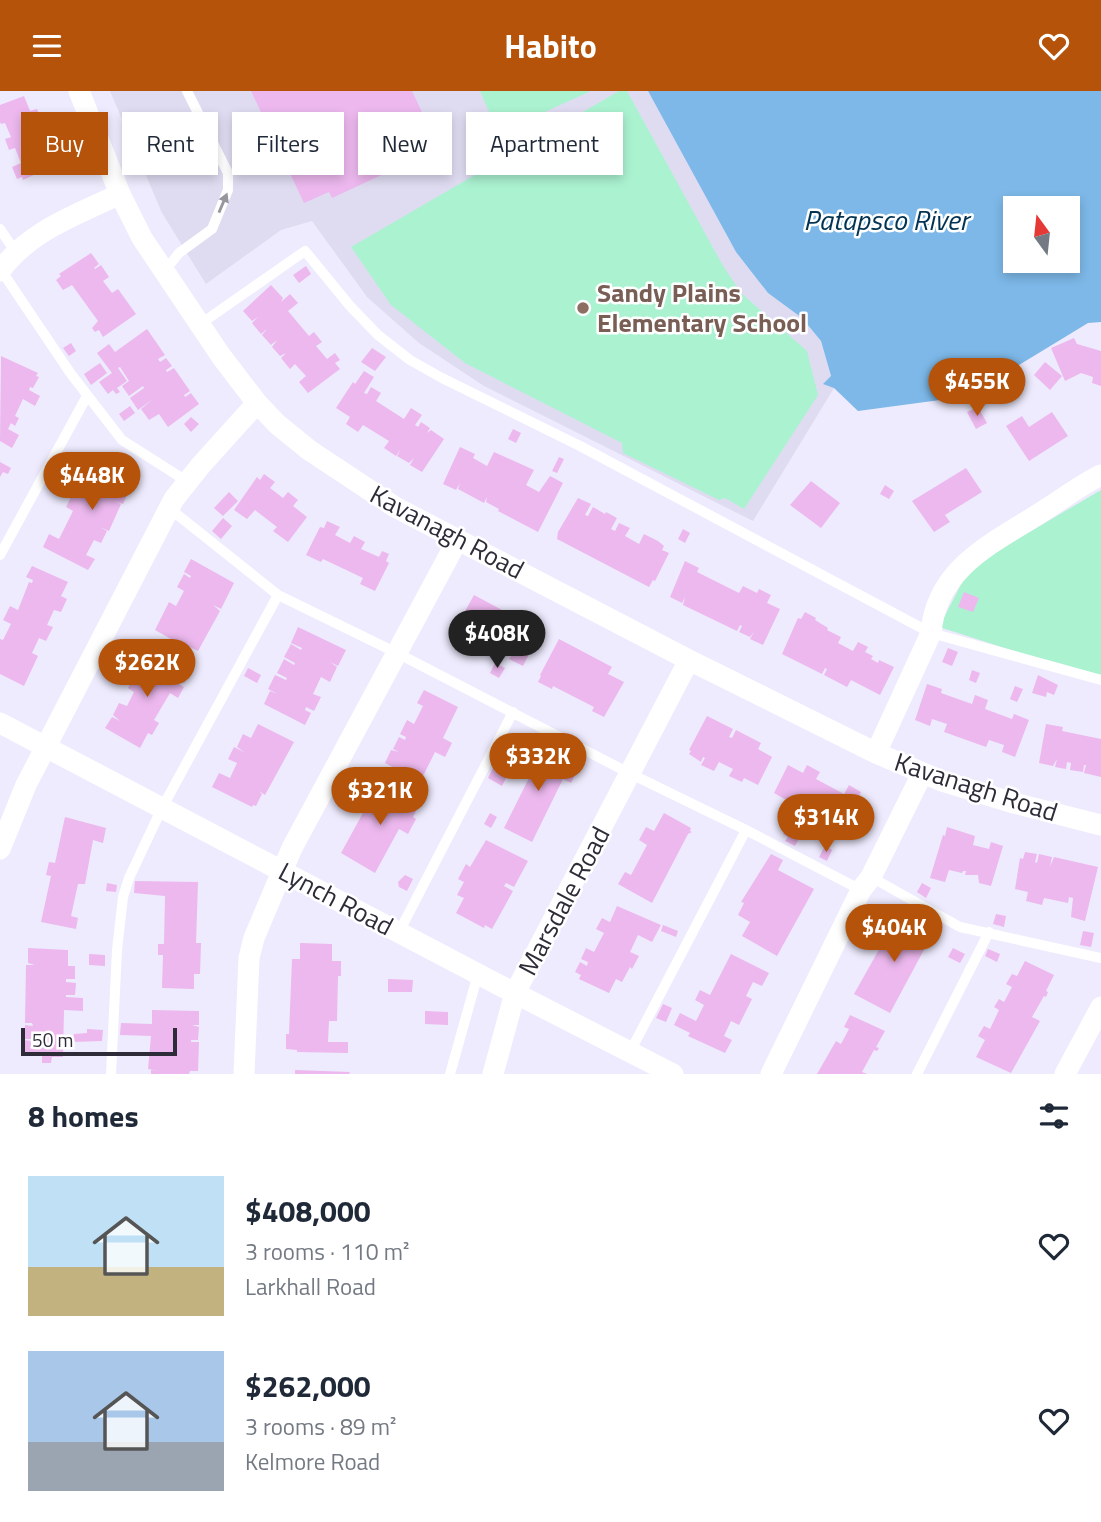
<!DOCTYPE html>
<html lang="en">
<head>
<meta charset="utf-8">
<style>
	body { margin:0; font-family:"Titillium Web",sans-serif; background:#f2f2f3; color:#1f2937; height:100vh; display:flex; flex-direction:column; font-size:26px; white-space:nowrap }
	* { box-sizing:border-box; margin:0 }
	p { font-size:23px; color:#747a83 }
	.icon { flex:none; width:38px; height:38px; fill:none; stroke:currentColor; stroke-width:2; stroke-linecap:round; stroke-linejoin:round }
	.map { position:relative; height:983px; overflow:hidden }
	.panel { display:flex; flex-direction:column; background:#fff; flex:1 }
	.panel>* { flex:none }
	.hud { position:absolute; left:21px; top:21px; width:700px; height:63px; display:flex; gap:14px }
	.needle { width:46px; rotate:345deg }
	.buttons { position:absolute; left:1003px; top:105px; display:grid; gap:14px }
	.buttons a { display:grid; place-items:center; width:77px; height:77px; border-radius:0px; background:#fff; box-shadow:0 4px 10px #0003; font-size:35px }
	.scale { position:absolute; left:21px; bottom:18px; width:156px; box-sizing:border-box; padding-left:7px; border:4px solid #2e2c38; border-top:0; font-size:19px; line-height:24px; white-space:nowrap; color:#2e2c38; -webkit-text-stroke:5px #fff; paint-order:stroke }
	.price { position:absolute; translate:-50% -60px; padding:0 16px; border-radius:24px; background:#b45309; color:#fff; font-size:23px; line-height:46px; filter:drop-shadow(0 2px 4px #0008) }
	.price::after { content:''; position:absolute; left:50%; top:42px; width:21px; height:16px; margin-left:-10px; background:inherit; clip-path:polygon(0 0,100% 0,50% 100%) }
	.price.current { background:#222; color:#fff }
	ul { padding:0; list-style:none }
	li { display:flex; align-items:center; gap:21px; height:175px; padding:0 28px }
	li span { display:grid; place-items:center; flex:none; width:196px; height:140px; border-radius:0px; color:#555 }
	li>.icon { margin-inline-start:auto }
	span .icon { width:84px; height:84px; fill:#fffc; stroke-width:1 }
	li b { font-size:30px }
	h2 { display:flex; justify-content:space-between; align-items:center; height:84px; padding:0 28px; font-size:30px }
	.tag { padding:0 24px; border-radius:0px; background:#fff; box-shadow:0 4px 10px #0003; font-size:24px; line-height:63px }
	.tag.current { background:#b45309; color:#fff }
	header { display:flex; justify-content:space-between; align-items:center; height:91px; padding:0 28px; background:#b45309; color:#fff; font-size:32px; font-weight:700 }
	.map>svg:first-child { display:block }
	.built { fill:#dfdcf2 }
	.green { fill:#abf2d1 }
	.water { fill:#7db8e8; fill-rule:evenodd }
	.building { fill:#ecb8ee }
	.lines { fill:none; stroke-linecap:round; stroke-linejoin:round }
	.service { stroke:#fff; stroke-width:10 }
	.minor { stroke:#fff; stroke-width:21 }
	.oneway { fill:#96969c }
	.education-dot { fill:#8d6e63; stroke:#fff; stroke-width:2.5 }
	.labels { text-anchor:middle; stroke-width:5; stroke-linejoin:round; paint-order:stroke }
	.education-label { font-size:26px; font-weight:bold; fill:#785e54; stroke:#fff; text-anchor:start }
	.street-label { font-size:26px; fill:#2e2c38; stroke:#fff }
	.water-label { font-size:28px; font-style:italic; fill:#033352; stroke:#fff }
</style>
</head>
<body>
<header><svg class="icon" aria-label="menu" viewBox="0 0 24 24"><path d="M4 6h16M4 12h16M4 18h16"/></svg>Habito<svg class="icon" aria-label="heart" viewBox="0 0 24 24"><path d="M12 20l-8-8c-3-5 5-10 8-4 3-6 11-1 8 4z"/></svg></header>
<div class="map">
<svg width="1101" height="983" viewBox="0 0 1101 983">
	<rect width="100%" height="100%" fill="#eeebfe"/>
	<path class="built" d="M110,0H648L736,161L768,202L802,227L821,250L834,297L753,430L484,295L419,252L367,206L312,130L281,139L206,193L162,122Z"/>
	<path class="green" d="M480,0H589V1L498,42Z
		M619,0H627L722,173L741,202L807,260L818,304L744,418L725,407L719,409L623,362L622,352L465,272L391,214L351,156Z
		M1101,399V584L1036,567L939,536L967,482L999,459Z"/>
	<path class="water" d="M648,0H1101V231L1088,232L1019,274L940,309L858,320L834,297L823,293L831,285L821,250L802,227L768,202L736,161ZM1068,117V170H1015V117Z"/>
	<path class="building" d="M251,0H412L436,51L410,63L414,69L332,107L329,101L304,112Z
		M24,5L30,20L37,18L42,29L35,32L36,35L44,32L49,45L41,48L48,46L53,58L47,61V63L54,60L59,72L23,89L22,86L17,88L12,76L21,72L15,57L9,59L5,48L11,46L5,32L1,33L0,31V14Z
		M91,162L99,173L94,177L95,178L101,174L109,186L103,190L112,202L118,198L136,223L103,246L99,239L95,241L92,237L98,230L72,194L63,199L56,189L61,185L59,183Z
		M306,175L311,183L299,192L293,184Z
		M271,194L283,207L281,211L290,203L298,212L288,220L309,245L314,241L322,251L316,255L327,268L335,262L340,269L335,272L340,278L308,302L299,291L306,285L295,273L290,278L281,267L286,262L280,265L272,256L277,249L271,254L262,244L267,238L261,243L252,232L258,226L252,230L243,220Z
		M147,238L165,264L158,268L160,271L166,267L172,275L166,279L167,281L174,277L190,300L184,304L185,306L191,302L199,313L168,336L159,323L149,329L141,318L153,308L138,319L130,307L144,297L143,295L129,305L122,295L129,290L120,276L118,277L127,290L117,297L120,301L116,303L113,299L108,303L99,291L112,282L97,262L109,253L115,261Z
		M1074,247L1077,253L1101,260V295L1092,292L1093,286L1081,282L1065,290L1051,257Z
		M71,252L76,260L69,265L63,257Z
		M372,257L386,266L375,280L361,271Z
		M1,265L38,282L36,285L39,286L33,297L30,296L29,299L40,305L35,315L23,308L15,325L19,327L15,335L11,332L8,338L19,344L12,357L0,350Z
		M1045,271L1062,285L1050,299L1034,284Z
		M100,272L107,282L91,294L84,283Z
		M364,280L374,286L364,302L367,303L371,296L381,302L376,310L404,328L411,317L422,324L415,334L418,336L421,331L430,337L427,342L431,339L444,348L422,381L410,374L414,367L409,372L397,365L401,358L396,365L384,357L389,350L363,334L358,341L346,333L350,326L336,317L353,291L355,293Z
		M130,315L135,322L124,330L119,323Z
		M978,316L987,332L976,338L967,321Z
		M1052,321L1068,345L1029,370L1006,335L1022,325L1029,336Z
		M191,326L199,333L191,341L184,333Z
		M513,338L521,342L516,352L508,348Z
		M460,356L475,363L473,367L487,375L494,361L534,379L526,394L539,401L550,385L563,392L538,441L498,420L499,418L486,411L487,406L484,412L458,398L460,392L456,399L443,393Z
		M559,366L564,368L557,382L552,380Z
		M101,367L129,381L128,383L135,386L123,413L114,410L121,413L109,440L100,436L107,440L101,452L94,449L86,464L95,468L88,479L43,456L49,443L59,448L73,420L66,416L72,404L80,407L74,403L80,391L87,395L88,391L81,388L86,378L93,382Z
		M0,371L11,377L8,383L3,381L0,386Z
		M966,377L982,401L945,424L950,431L934,441L912,410Z
		M264,383L275,391L270,397L283,407L288,401L298,409L293,415L307,426L288,451L273,440L277,436L255,419L247,428L234,419L257,386L260,389Z
		M811,390L840,412L821,437L790,414Z
		M885,394L894,400L889,408L880,403Z
		M229,401L238,410L223,425L214,417Z
		M578,407L591,413L585,424L588,425L593,416L605,423L606,421L617,427L611,438L615,440L619,432L630,437L625,445L639,453L644,443L658,450L664,455L662,459L669,462L655,490L653,489L649,496L557,448L558,441Z
		M223,427L232,435L221,448L212,440Z
		M327,430L340,436L335,444L350,452L354,445L365,451L361,458L379,466L382,460L389,463L386,470L389,472L375,500L360,493L363,487L323,468L321,471L306,464L320,436L324,437Z
		M683,438L690,442L685,452L678,448Z
		M191,468L234,492L221,518L213,514L220,520L198,560L190,556L189,558L155,539L169,511L176,515L184,500L177,496L184,483L190,487L191,485L184,481Z
		M685,470L699,477L697,481L739,502L743,495L757,502L759,498L771,504L767,512L780,518L763,554L750,548L754,541L750,546L739,541L742,535L740,534L737,540L683,514L685,506L682,512L670,506Z
		M32,475L68,491L61,505L67,508L61,521L54,519L47,534L53,536L46,550L39,547L32,562L38,565L24,595L0,583V548L3,549L11,533L3,529L10,515L18,519L29,491L32,492L33,489L26,486Z
		M964,501L979,507L973,521L958,516Z
		M474,504L541,540L523,575L509,568L512,564L499,558L494,567L481,561L486,552L472,545L465,558L452,552L457,542L454,540Z
		M805,521L816,527L815,529L828,537L827,539L841,546L838,552L853,560L858,551L868,556L865,561L873,565L871,568L878,572L879,569L894,576L880,604L851,589L847,596L824,584L827,578L825,577L822,583L782,563L798,527L801,528Z
		M298,536L346,559L338,575L330,571L337,576L330,591L321,586L313,603L321,606L314,620L306,616L305,619L311,622L305,634L264,613L270,600L278,603L268,598L275,584L286,589L287,587L277,582L284,568L294,574L295,572L284,566L291,553L301,559L302,557L291,552Z
		M559,548L612,576L608,583L624,591L604,626L592,620L594,616L553,595L552,598L538,591L541,585L540,584Z
		M148,557L190,581L184,592L177,589L175,591L184,596L178,607L170,602L154,629L159,632L152,644L148,642L140,657L105,637L112,626L120,630L113,624L119,612L127,615L134,601L128,597L134,585L141,589L148,575L141,570Z
		M948,557L958,561L952,575L942,571Z
		M495,572L505,577L499,587L490,582Z
		M248,577L261,584L257,592L244,585Z
		M972,579L980,582L976,592L969,589Z
		M1038,584L1058,594L1054,604L1047,601L1046,606L1032,602Z
		M927,593L942,598L941,602L972,613L975,604L988,609L985,618L1012,628L1014,623L1029,629L1015,666L1002,661L1004,654L989,649L986,656L944,641L947,633L932,628L930,635L915,629Z
		M1015,595L1023,598L1017,611L1010,608Z
		M424,599L458,616L443,647L452,652L445,666L435,661L420,691L385,672L391,659L399,661L393,658L399,646L405,649L406,646L400,643L407,629L414,633L423,615L417,612Z
		M707,625L733,638L729,646L732,647L736,639L761,652L758,658L772,666L758,694L744,687L742,691L729,685L733,678L719,671L714,680L701,674L705,667L703,666L701,671L689,663L691,660L689,659Z
		M258,633L294,651L265,704L259,700L262,703L256,715L253,714L252,716L212,696L219,682L230,687L237,672L228,668L234,656L244,661L237,656L243,643L251,647Z
		M1046,633L1063,636L1062,640L1101,648V686L1084,682L1086,674H1084L1083,681L1070,679L1071,672L1067,671L1066,678L1055,676L1057,668L1053,675L1039,672Z
		M532,655L572,675L571,677L577,680L571,692L563,688L532,751L504,737L536,673L525,668Z
		M788,674L803,682L807,674L820,681L816,688L844,703L849,694L861,701L839,743L827,737L830,725L791,705L788,710L774,702Z
		M494,675L508,683L502,695L488,687Z
		M378,691L419,714L413,726L416,728L408,743L399,738L375,782L341,762L364,720L369,722L370,721L363,717Z
		M490,722L497,726L491,737L484,733Z
		M664,722L691,737L690,740L692,741L688,743L652,812L618,793L625,781L631,784L647,754L639,749L646,736L654,740Z
		M65,726L106,737L103,752L93,749L85,793H78L71,825L78,827L76,838L41,831L51,785L46,784L49,771L55,772Z
		M787,736L801,744L795,755L785,750L788,746L783,743Z
		M947,736L975,745L973,754L989,758L991,751L1003,755L991,795L979,792L978,784H965L966,780H963L962,782L949,779L945,791L930,787L943,744L945,745Z
		M486,749L528,770L514,796L506,792L504,795L513,800L492,838L485,834L484,837L456,822L464,807L457,804L464,791L458,788L466,773L470,776Z
		M825,755L832,759L827,770L819,766Z
		M1025,761L1037,763L1035,771L1037,772L1039,763L1052,766L1050,776L1054,766L1098,776L1085,830L1071,826L1073,807L1069,806L1068,812L1044,807L1042,814L1026,810L1028,801L1015,798L1020,767L1023,768Z
		M771,763L783,769L778,779L814,798L777,865L742,845L750,831L738,824L744,812L741,811Z
		M405,784L413,788L407,800L399,796L398,791Z
		M135,790L198,791L196,852H201L200,883H194V898L162,897L163,864H158V853H164L165,805L134,802Z
		M107,792L117,794L116,801L106,800Z
		M922,792L931,797L926,807L917,801Z
		M617,815L661,834L652,851L638,844L630,861L639,865L632,878L630,876L622,891L616,888L609,902L579,888L581,884L575,881L580,871L587,875L588,871L581,868L586,857L594,861L604,842L596,838L602,827L610,831Z
		M899,823L933,842L890,922L854,903Z
		M996,823L1006,825L1004,836L993,833Z
		M663,834L678,840L676,846L661,840Z
		M1083,840L1094,842L1091,856L1080,854Z
		M300,852L332,853V870H341V885H338L337,930H329L328,951H348V962L297,961V959L286,958V943H289L292,868H300Z
		M28,857L68,859V875H75V888H66V891L76,892L75,904H66V906L83,907V920L64,919L63,966H52L51,972H42V965L23,963V949L32,950V948H24L25,934L33,935L32,932H25L26,874H35L28,872Z
		M953,857L965,863L960,872L948,866Z
		M988,858L1000,863L997,871L985,865Z
		M89,863L105,864V875L89,874Z
		M731,863L769,882L762,895L753,891L746,905L752,908L739,934L731,930L724,945L732,949L725,962L688,945L690,942L674,934L680,922L696,930L704,914L695,909L700,899L710,904Z
		M1025,870L1054,884L1046,900L1048,901L1046,906L1044,905L1032,926L1040,930L1011,982L976,966L985,949L978,945L984,935L990,938L999,919L994,916L999,908L1004,911L1012,896L1006,893L1012,883L1017,885Z
		M388,888L413,889L412,901H388Z
		M663,913L672,917L666,931L656,927Z
		M152,919L199,920V934H192L199,936L198,949H191V951H199L198,980H190L189,983H151V979L159,980L148,978L151,945L120,944L121,932L152,933Z
		M425,920L448,921V934L425,933Z
		M850,924L885,940L876,956L879,957L877,960L874,959L862,981L867,983H817L836,950L841,953L849,938L844,936Z
		M87,938L103,939L102,950L73,951L74,943L87,942Z
		M295,979L350,981L349,983H295Z"/>
	<g class="lines">
		<path class="service" d="M0,138L15,160
			M1,179L71,283L122,349L188,391
			M164,181L179,162L212,138L228,99V82L187,0
			M199,234L305,160L350,215L378,244L410,269L442,287L580,355L931,542L1101,589
			M169,417L278,504L397,562L631,683L746,739L861,799
			M0,464L87,305
			M871,786L960,836L1101,867
			M399,841L513,621
			M630,961L746,739
			M111,983L117,859L123,806L129,787L162,717L278,504
			M450,983L478,883
			M917,983L989,841"/>
		<path class="minor" d="M79,0L120,103L142,147L221,265L257,312L277,333L309,359L395,416L689,569L876,662L942,690L1010,711L1101,734
			M0,180C29,140 76,124 120,103
			M0,632L499,894L673,983
			M876,662L931,542C936,479 989,454 1037,424C1058,411 1079,395 1101,384
			M0,758L26,694L174,408L201,374L257,312
			M244,983L249,867L254,847L292,757L458,448
			M493,983L515,902L689,569
			M771,983L861,799L871,786L922,683
			M1065,983L1101,916"/>
	</g>
	<defs><path id="oneway-solid" d="M-6-.8H1V-3.2L6.5 0L1 3.2V.8H-6Z" transform="scale(1.75)"/></defs>
	<use class="oneway" href="#oneway-solid" transform="translate(223 112) rotate(-67)"/>
	<circle class="education-dot" cx="583" cy="217" r="7"/>
	<g class="labels">
		<g class="education-label">
			<text x="597" y="211">Sandy Plains<tspan x="597" dy="30">Elementary School</tspan></text>
		</g>
		<g class="street-label">
			<text transform="translate(447 441) rotate(28)" y="9">Kavanagh Road</text>
			<text transform="translate(976 696) rotate(18)" y="9">Kavanagh Road</text>
			<text transform="translate(336 808) rotate(28)" y="9">Lynch Road</text>
			<text transform="translate(564 810) rotate(-62)" y="9">Marsdale Road</text>
		</g>
		<g class="water-label">
			<text x="886" y="139">Patapsco River</text>
		</g>
	</g>
</svg>
<div class="buttons">
<a><svg class="needle" viewBox="-14 -14 28 28"><path d="M0-13l5 13h-10z" fill="#e53935"/><path d="M0 13l5-13h-10z" fill="#747a83"/></svg></a>
</div>
<div class="scale">50 m</div>
<b class="price" style="left:977px;top:327px">$455K</b>
<b class="price" style="left:92px;top:421px">$448K</b>
<b class="price current" style="left:497px;top:579px">$408K</b>
<b class="price" style="left:147px;top:608px">$262K</b>
<b class="price" style="left:538px;top:702px">$332K</b>
<b class="price" style="left:380px;top:736px">$321K</b>
<b class="price" style="left:826px;top:763px">$314K</b>
<b class="price" style="left:894px;top:873px">$404K</b>
<div class="hud">
<a class="tag current">Buy</a>
<a class="tag">Rent</a>
<a class="tag">Filters</a>
<a class="tag">New</a>
<a class="tag">Apartment</a>
</div>
</div>
<section class="panel">
<h2>8 homes<svg class="icon" aria-label="filters" viewBox="0 0 24 24"><path d="M4 7h16M4 17h16"/><circle cx="9" cy="7" r="2"/><circle cx="15" cy="17" r="2"/></svg></h2>
<ul>
<li><span style="background:linear-gradient(#bfe0f5 65%,#c2b280 0)"><svg class="icon" aria-label="home" viewBox="0 0 24 24"><path d="M3 11l9-7 9 7M6 9v11h12V9"/></svg></span><div><b>$408,000</b><p>3 rooms · 110 m²</p><p>Larkhall Road</p></div><svg class="icon" aria-label="heart" viewBox="0 0 24 24"><path d="M12 20l-8-8c-3-5 5-10 8-4 3-6 11-1 8 4z"/></svg></li>
<li><span style="background:linear-gradient(#a9c7e8 65%,#9aa5b1 0)"><svg class="icon" aria-label="home" viewBox="0 0 24 24"><path d="M3 11l9-7 9 7M6 9v11h12V9"/></svg></span><div><b>$262,000</b><p>3 rooms · 89 m²</p><p>Kelmore Road</p></div><svg class="icon" aria-label="heart" viewBox="0 0 24 24"><path d="M12 20l-8-8c-3-5 5-10 8-4 3-6 11-1 8 4z"/></svg></li>
</ul>
</section>
</body>
</html>
